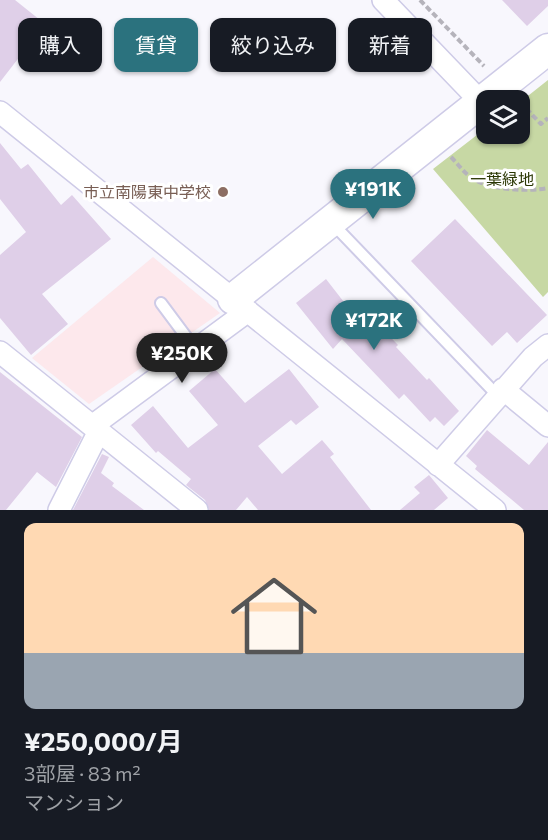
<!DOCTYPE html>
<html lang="ja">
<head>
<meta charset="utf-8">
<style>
	body { margin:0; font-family:Commissioner,"Noto Sans JP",sans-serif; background:#20242c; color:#f1f3f6; height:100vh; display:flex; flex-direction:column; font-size:22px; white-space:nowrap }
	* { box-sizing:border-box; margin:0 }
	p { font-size:20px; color:#9ea1a6 }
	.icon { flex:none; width:33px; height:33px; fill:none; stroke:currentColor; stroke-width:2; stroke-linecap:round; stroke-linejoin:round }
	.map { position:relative; height:510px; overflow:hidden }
	.panel { display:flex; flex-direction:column; background:#171b24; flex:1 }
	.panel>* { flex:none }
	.hud { position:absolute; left:18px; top:18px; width:513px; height:54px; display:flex; gap:12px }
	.tools { position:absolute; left:476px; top:90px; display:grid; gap:12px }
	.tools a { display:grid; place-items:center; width:54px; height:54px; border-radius:12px; background:#171b24; box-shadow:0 2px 4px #0004; font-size:30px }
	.price { position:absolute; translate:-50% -51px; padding:0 14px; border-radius:21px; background:#2b727e; color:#fff; font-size:20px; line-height:39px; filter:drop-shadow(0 2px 3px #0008) }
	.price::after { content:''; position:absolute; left:50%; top:36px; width:18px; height:14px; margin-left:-9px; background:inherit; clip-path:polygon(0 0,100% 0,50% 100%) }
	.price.on { background:#222; color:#fff }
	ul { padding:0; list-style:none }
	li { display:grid; align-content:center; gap:12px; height:318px; padding:0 24px }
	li+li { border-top:2px solid #363941 }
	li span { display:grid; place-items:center; height:186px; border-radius:12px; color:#555 }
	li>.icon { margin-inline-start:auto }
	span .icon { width:108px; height:108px; fill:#fffc; stroke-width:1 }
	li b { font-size:26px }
	.tag { padding:0 21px; border-radius:12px; background:#171b24; box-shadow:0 2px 4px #0004; font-size:21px; line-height:54px }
	.tag.on { background:#2b727e; color:#fff }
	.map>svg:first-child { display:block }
	.industrial { fill:#fde8ec }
	.green { fill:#c7d8a4 }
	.building { fill:#dfcfe8 }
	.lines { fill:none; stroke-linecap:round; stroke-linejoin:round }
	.lane-casing { stroke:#cecbe7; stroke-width:14 }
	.street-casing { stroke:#cecbe7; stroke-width:24 }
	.secondary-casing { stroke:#cecbe7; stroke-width:33 }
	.path { stroke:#b5b3bb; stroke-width:4; stroke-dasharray:6 3; stroke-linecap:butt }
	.lane { stroke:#fff; stroke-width:10 }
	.street { stroke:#fff; stroke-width:21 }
	.secondary { stroke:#fff; stroke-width:30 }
	.education-dot { fill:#8d6e63; stroke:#fff; stroke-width:2 }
	.labels { text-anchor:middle; stroke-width:6; stroke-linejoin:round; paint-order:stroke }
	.park-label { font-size:16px; fill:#2a3603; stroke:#fff }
	.education-label { font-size:16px; fill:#785e54; stroke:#fff; text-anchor:end }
</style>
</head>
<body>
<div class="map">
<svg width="548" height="510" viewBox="0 0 548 510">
	<rect width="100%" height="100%" fill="#f8f7fd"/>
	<path class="industrial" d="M153,257L220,313L89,404L32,358Z"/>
	<path class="green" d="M548,80V292L543,297L433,169L486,128V134H519V103Z"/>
	<path class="building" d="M0,0H15L45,24L0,82Z
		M502,0H548V6L527,26Z
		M0,143L21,169L28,164L61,205L72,195L111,239L42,294L68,324L31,355L0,318V255L26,232L0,199Z
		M455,219L547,315L517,343L507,332L492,346L411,261Z
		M326,279L354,315L362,308L398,345L396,347L427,380L429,378L459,411L444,426L435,417L430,422L404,394L399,399L342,339L333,349L296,303Z
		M215,369L245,403L289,369L319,407L296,425L291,420L258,446L282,474L322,440L334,454L330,457L371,510H258L247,497L236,510H209L205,500L186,485L191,479L158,451L156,453L131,425L153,406L188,448L218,425L189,391Z
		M0,372L82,437L56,487L37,472L6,510H0Z
		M487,430L529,465L548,442V510H524L475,469L477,466L466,456Z
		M102,454L109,457L101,473L114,483L112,486L144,510H73Z
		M429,475L448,498L434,510H400L420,493L414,487Z"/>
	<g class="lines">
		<defs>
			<path id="lane" d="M332,223L498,396
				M161,303L196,350"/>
			<path id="street" d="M383,0L481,102
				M0,112L495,510
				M0,352L197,510
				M503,389L548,426
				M92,426L248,311
				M438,465L533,357L548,345
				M59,510L99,431"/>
			<path id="secondary" d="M233,299L548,49"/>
		</defs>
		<use href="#lane" class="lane-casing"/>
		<use href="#street" class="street-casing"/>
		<use href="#secondary" class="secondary-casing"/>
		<path class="path" d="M420,0L484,66
			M520,102L541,124L548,118
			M451,157C458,164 464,173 472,178C489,190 528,192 548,188"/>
		<use href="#lane" class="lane"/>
		<use href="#street" class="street"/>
		<use href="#secondary" class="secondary"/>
	</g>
	<circle class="education-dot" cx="223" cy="192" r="6"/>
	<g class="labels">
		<g class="park-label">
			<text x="502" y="185">一葉緑地</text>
		</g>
		<g class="education-label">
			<text x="211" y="198">市立南陽東中学校</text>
		</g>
	</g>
</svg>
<div class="tools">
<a><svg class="icon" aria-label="layers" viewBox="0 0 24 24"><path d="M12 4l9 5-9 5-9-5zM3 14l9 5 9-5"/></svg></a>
</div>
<b class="price" style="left:373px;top:220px">¥191K</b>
<b class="price" style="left:374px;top:351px">¥172K</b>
<b class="price on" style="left:182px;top:384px">¥250K</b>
<div class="hud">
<a class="tag">購入</a>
<a class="tag on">賃貸</a>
<a class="tag">絞り込み</a>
<a class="tag">新着</a>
</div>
</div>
<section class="panel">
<ul>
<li><span style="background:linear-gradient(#ffd9b3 70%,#9aa5b1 0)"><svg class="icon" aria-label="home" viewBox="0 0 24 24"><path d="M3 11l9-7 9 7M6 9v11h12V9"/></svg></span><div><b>¥250,000/月</b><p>3部屋 · 83 m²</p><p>マンション</p></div></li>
</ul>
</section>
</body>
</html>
